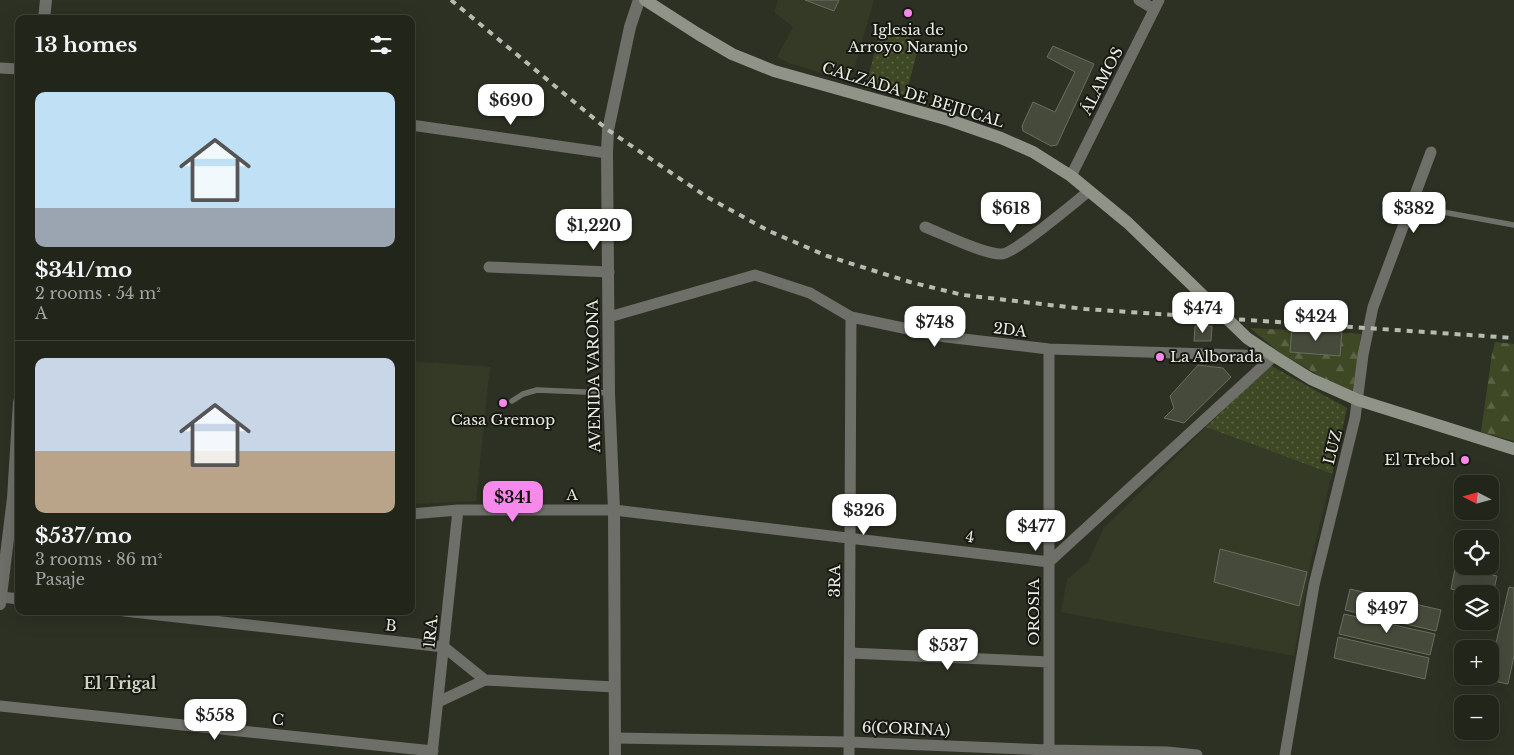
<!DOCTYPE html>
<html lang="en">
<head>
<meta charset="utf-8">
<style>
	body { margin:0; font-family:"Libre Baskerville",serif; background:#2e3127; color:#f1f3f6; height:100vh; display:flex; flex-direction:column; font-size:19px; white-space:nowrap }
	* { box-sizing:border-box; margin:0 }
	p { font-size:16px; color:#a2a5a2 }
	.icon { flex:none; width:28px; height:28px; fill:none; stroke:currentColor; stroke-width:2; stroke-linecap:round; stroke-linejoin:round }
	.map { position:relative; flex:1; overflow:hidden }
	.panel { position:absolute; left:15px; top:15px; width:400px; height:600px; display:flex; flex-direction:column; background:#22251a; border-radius:10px; box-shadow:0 5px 20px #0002,0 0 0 1px #3f4239 }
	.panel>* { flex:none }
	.needle { width:32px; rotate:276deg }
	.controls { position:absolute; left:1454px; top:475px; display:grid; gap:10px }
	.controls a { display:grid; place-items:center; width:45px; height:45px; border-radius:10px; background:#22251a; box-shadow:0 5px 20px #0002,0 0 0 1px #3f4239; font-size:25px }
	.price { position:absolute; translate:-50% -42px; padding:0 11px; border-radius:10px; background:#fff; color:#222; font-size:16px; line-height:32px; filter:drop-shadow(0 1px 2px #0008) }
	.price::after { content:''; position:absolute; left:50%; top:30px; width:15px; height:11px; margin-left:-8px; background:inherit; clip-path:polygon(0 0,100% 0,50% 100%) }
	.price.active { background:#f788ec; color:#111 }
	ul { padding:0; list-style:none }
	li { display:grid; align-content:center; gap:10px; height:265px; padding:0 20px }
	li+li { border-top:1px solid #3f4239 }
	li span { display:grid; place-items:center; height:155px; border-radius:10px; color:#555 }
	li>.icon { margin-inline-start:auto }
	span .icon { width:90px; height:90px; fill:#fffc; stroke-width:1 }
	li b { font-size:21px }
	h2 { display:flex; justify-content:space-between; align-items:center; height:60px; padding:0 20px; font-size:21px }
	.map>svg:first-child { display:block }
	.built { fill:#353a26 }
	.forest { fill:url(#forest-firs) }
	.park { fill:url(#park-dots) }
	.building { fill:#464a3b; stroke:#696e5e }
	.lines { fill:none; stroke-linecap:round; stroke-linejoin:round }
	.service { stroke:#6d6f68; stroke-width:5.5 }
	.minor { stroke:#6d6f68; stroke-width:11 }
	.tertiary { stroke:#6d6f68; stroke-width:12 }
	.secondary { stroke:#909388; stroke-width:12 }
	.rail { stroke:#b8bbb1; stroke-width:4; stroke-dasharray:6 6; stroke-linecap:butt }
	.poi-dot { fill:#f788ec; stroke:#161811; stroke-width:2 }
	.labels { text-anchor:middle; stroke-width:4; stroke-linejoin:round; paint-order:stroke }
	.poi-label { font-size:15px; fill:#e9ece3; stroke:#161811 }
	.street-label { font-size:15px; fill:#e9ece3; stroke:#161811 }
	.neighbourhood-label { font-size:16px; font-weight:bold; fill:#ced4c2; stroke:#161811 }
</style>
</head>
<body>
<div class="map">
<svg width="1514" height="755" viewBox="0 0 1514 755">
	<defs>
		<pattern id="forest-firs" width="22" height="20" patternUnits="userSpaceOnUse" patternTransform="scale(1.25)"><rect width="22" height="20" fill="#3f4825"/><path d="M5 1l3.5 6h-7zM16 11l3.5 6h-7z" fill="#5b6344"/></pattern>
		<pattern id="park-dots" width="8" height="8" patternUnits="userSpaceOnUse" patternTransform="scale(1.25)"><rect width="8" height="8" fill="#3f4825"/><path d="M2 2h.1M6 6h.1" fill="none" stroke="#5b6344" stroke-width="1.8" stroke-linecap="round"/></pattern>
	</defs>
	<rect width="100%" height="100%" fill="#2d3123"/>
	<path class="built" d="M778,0H874L850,82L789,63L777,57L793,27L774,12Z
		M411,361L490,367L476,501L411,504Z
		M1206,427L1332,474L1310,565L1294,656L1061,612L1067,579L1088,562L1104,528Z"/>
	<path class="forest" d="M1250,328L1361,334L1352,395L1279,352Z
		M1495,342L1514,344V441L1481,432L1492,354Z"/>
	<path class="park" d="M881,30L920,41L905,98L865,88Z
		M1270,365L1347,408L1332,474L1206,427Z"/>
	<path class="building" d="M805,0H839L834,11Z
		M1053,46L1094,64L1057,145L1051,146L1023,131L1022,126L1033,102L1055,112L1075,72L1047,57Z
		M1195,326H1212L1211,341H1194Z
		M1292,328L1342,331L1340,356L1290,352Z
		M1198,365L1223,368L1231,377L1184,423L1164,418L1174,408L1170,396Z
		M1220,549L1307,572L1299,606L1214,582Z
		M1455,568L1497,576L1492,598L1490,597V594H1472L1451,589Z
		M1509,587L1514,588V656L1508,684L1488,680V676H1490V669Z
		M1350,589L1441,610L1436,631L1345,610Z
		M1344,614L1435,634L1430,655L1339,634Z
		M1338,637L1429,658L1425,679L1334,658Z"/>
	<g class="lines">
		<path class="service" d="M1410,206L1514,225
			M512,401L523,394L537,390L609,393"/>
		<path class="minor" d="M1139,0L1154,9
			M0,68L19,69
			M411,125L607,153
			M1071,176L1159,0
			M925,227C943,234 985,255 1002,254C1015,253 1075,202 1089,191
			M489,267L609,272
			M609,317L755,275L810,293L851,317L946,337L1049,349L1274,356
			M411,514L458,510H614L1049,562L1274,356
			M2,597L19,599
			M124,611L444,647L485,680L614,687
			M850,653L1049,662
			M438,702L485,680
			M0,706L433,751
			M615,738L849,742L1049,750L1167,752L1197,755
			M432,755L458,510
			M849,755L851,317
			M1049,755V349
			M1285,755L1314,585L1355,418L1363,355L1373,307L1431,152"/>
		<path class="tertiary" d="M44,19L46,0
			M0,604L13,498L19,402
			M615,755L614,510L609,393L607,153L608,130L630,27L639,0"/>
		<path class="secondary" d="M645,0L698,34L732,54L774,71L949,120L1001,138L1033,152L1071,176L1128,223L1247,338L1274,356L1311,379L1358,400L1514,449"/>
		<path class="rail" d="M451,0L608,130L707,197L769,231L827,256L910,282L963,295L1085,309L1514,338"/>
	</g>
	<g class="poi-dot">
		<circle cx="908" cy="13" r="5"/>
		<circle cx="1160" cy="357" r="5"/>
		<circle cx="503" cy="403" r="5"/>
		<circle cx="1465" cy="460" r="5"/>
	</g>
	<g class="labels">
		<g class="poi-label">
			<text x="908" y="35">Iglesia de<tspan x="908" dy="17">Arroyo Naranjo</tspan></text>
			<text x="1170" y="362" text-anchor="start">La Alborada</text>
			<text x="503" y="425">Casa Gremop</text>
			<text x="1455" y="465" text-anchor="end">El Trebol</text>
		</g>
		<g class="street-label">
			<text transform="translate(1102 81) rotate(-63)" y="5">ÁLAMOS</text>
			<text transform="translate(913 95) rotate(17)" y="5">CALZADA DE BEJUCAL</text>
			<text transform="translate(1010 330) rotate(7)" y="5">2DA</text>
			<text transform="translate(594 376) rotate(-91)" y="5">AVENIDA VARONA</text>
			<text transform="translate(1333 447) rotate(-76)" y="5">LUZ</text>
			<text x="572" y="500">A</text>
			<text transform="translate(970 537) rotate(7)" y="5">4</text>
			<text transform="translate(835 581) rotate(-89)" y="5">3RA</text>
			<text transform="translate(1034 612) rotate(-90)" y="5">OROSIA</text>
			<text transform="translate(391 626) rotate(6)" y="5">B</text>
			<text transform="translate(431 631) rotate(-84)" y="5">1RA.</text>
			<text transform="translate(278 720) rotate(6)" y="5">C</text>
			<text transform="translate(906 729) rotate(2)" y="5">6(CORINA)</text>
		</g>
		<g class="neighbourhood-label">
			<text x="120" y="689">El Trigal</text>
		</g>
	</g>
</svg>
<div class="controls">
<a><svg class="needle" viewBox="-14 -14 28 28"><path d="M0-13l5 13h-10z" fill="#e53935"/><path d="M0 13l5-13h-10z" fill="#a2a5a2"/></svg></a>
<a><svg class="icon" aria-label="locate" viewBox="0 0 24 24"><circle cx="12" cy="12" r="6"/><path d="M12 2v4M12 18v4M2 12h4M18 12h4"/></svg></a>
<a><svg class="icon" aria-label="layers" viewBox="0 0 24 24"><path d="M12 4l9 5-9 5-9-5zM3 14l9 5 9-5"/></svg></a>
<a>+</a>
<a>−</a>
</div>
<b class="price" style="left:511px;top:126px">$690</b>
<b class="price" style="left:1011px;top:234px">$618</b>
<b class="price" style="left:1414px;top:234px">$382</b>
<b class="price" style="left:594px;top:251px">$1,220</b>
<b class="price" style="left:1203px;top:334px">$474</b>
<b class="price" style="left:1316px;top:342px">$424</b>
<b class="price" style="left:935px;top:348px">$748</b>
<b class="price active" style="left:513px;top:523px">$341</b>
<b class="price" style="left:864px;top:536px">$326</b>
<b class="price" style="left:1036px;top:552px">$477</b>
<b class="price" style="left:1387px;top:634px">$497</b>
<b class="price" style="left:948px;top:671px">$537</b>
<b class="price" style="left:215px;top:741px">$558</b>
<section class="panel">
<h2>13 homes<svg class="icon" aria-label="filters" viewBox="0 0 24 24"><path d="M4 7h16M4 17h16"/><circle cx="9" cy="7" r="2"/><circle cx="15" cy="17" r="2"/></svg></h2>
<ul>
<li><span style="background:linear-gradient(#bfe0f5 75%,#9aa5b1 0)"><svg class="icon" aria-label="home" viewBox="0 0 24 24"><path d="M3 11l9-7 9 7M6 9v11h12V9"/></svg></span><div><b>$341/mo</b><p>2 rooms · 54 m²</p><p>A</p></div></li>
<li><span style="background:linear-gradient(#c9d6e8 60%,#b9a48a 0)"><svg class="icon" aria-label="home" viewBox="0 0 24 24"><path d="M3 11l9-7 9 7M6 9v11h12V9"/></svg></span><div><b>$537/mo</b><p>3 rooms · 86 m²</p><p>Pasaje</p></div></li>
</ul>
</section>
</div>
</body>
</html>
